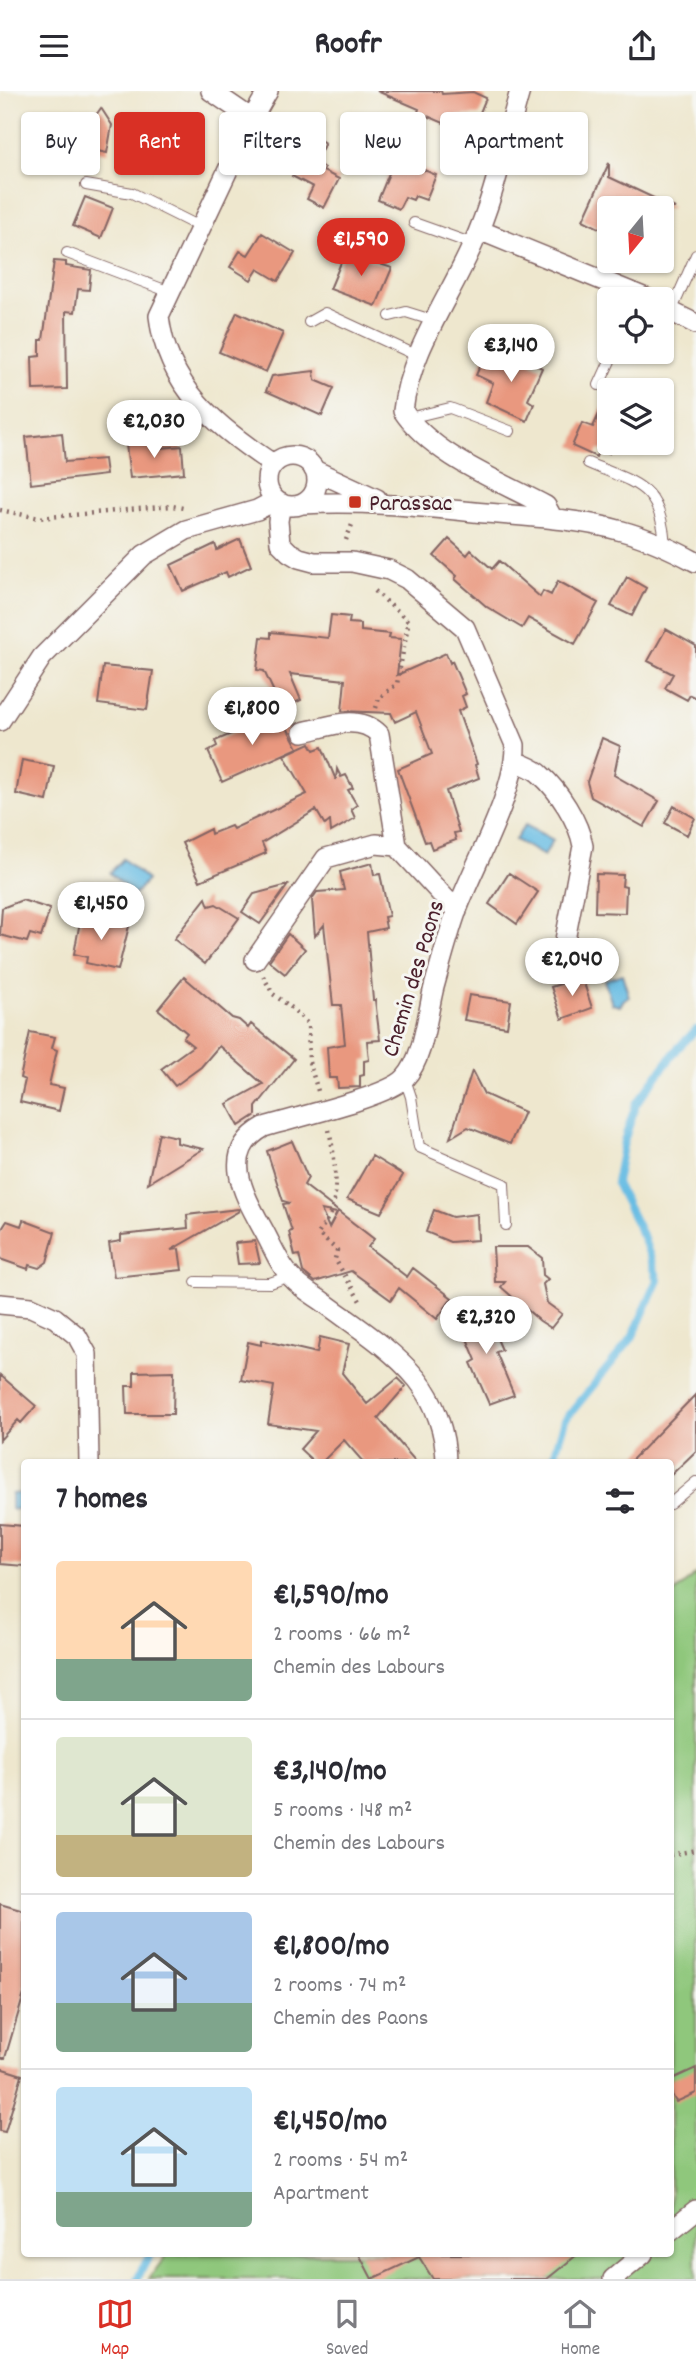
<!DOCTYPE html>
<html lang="en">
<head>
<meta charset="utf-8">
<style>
	body { margin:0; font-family:Dekko,sans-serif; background:#f7f7f7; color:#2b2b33; height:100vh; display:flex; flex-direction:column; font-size:26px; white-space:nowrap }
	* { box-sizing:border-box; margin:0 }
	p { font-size:23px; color:#7c7c81 }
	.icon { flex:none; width:38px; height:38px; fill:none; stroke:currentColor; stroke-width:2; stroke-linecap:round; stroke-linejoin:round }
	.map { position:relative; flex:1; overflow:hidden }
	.side { position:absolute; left:21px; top:1368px; width:653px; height:798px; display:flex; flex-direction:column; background:#fff; border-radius:7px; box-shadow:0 2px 5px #0004 }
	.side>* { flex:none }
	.banner { position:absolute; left:21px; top:21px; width:654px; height:63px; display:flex; gap:14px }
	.needle { width:46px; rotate:198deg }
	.controls { position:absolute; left:597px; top:105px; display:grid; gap:14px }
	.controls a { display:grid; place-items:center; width:77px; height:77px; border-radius:7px; background:#fff; box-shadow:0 2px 5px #0004; font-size:35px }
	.price { position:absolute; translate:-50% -60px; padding:0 16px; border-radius:24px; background:#fff; color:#222; font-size:23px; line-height:46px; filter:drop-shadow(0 2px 4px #0008) }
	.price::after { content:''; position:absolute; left:50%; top:42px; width:21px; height:16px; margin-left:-10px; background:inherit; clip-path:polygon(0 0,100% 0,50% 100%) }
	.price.active { background:#d93025; color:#fff }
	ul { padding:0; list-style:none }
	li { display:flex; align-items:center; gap:21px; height:175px; padding:0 35px }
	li+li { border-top:2px solid #e1e1e2 }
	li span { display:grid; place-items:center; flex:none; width:196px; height:140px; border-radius:7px; color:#555 }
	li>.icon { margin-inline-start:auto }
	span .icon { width:84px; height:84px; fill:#fffc; stroke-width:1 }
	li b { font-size:30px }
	h2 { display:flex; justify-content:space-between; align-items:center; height:84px; padding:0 35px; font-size:30px }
	.pill { padding:0 24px; border-radius:7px; background:#fff; box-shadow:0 2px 5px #0004; font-size:24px; line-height:63px }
	.pill.active { background:#d93025; color:#fff }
	header { display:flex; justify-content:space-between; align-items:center; height:91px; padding:0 35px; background:#fff; font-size:32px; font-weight:700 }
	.tab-bar { display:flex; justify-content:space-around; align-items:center; height:98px; border-top:2px solid #e1e1e2; background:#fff; font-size:19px; color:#7c7c81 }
	.tab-bar a { display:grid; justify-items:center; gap:4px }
	.tab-bar .active { color:#d93025 }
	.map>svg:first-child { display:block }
	.green { fill:#8fc77b; stroke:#6c7353; stroke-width:2 }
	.water { fill:#66bce3; stroke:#586e87; stroke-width:2 }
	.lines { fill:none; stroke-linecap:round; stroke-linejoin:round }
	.stream { stroke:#66bce3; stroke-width:8 }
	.building { fill:#e9987f; fill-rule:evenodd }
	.lane-casing { stroke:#836564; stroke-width:12 }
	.street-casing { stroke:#836564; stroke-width:22 }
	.path { stroke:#836564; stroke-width:4.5; stroke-dasharray:2 5; stroke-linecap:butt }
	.lane { stroke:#fff; stroke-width:10 }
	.street { stroke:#fff; stroke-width:19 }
	.poi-dot { fill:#c8321e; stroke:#f6f6f2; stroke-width:2.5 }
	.labels { text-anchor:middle; stroke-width:6; stroke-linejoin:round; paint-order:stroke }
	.poi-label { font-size:24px; fill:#4a1f2b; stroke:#f6f6f2; text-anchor:start }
	.street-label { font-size:24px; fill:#4a1f2b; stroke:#f6f6f2 }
</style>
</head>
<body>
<header><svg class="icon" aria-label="menu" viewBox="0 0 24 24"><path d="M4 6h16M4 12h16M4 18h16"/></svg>Roofr<svg class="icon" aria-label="share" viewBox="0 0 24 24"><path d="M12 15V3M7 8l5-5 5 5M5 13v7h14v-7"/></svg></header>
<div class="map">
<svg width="696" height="2188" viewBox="0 0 696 2188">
	<rect width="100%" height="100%" fill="#f6f6f2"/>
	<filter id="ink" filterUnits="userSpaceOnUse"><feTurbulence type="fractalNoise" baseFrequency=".0143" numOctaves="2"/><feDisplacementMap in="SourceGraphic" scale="14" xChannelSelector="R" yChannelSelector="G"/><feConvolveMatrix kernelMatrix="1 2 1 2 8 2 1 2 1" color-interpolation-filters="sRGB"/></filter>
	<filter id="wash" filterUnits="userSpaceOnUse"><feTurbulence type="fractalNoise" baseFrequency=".00686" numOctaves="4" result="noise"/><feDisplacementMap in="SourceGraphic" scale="28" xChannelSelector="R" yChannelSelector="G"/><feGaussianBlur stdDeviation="1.57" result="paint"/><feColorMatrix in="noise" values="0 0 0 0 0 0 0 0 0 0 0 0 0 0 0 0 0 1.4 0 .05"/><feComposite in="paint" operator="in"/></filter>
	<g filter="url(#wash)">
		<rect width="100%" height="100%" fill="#eee7ce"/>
		<path class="green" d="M696,1483V2188H149L167,2163H670V1506Z"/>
		<path class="water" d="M525,734L553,749L544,765L515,749Z
			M123,768L147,789L134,804L110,782Z
			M622,883L629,906L624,908L620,915L612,913L604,889Z
			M24,1402V1418H11V1403Z"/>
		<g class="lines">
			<path class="stream" d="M552,1372L565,1329L632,1247L658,1189L644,1148L616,1092L624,1050L636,1013L678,957L696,939
				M137,2188L150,2163"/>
		</g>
		<g id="blocks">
			<path class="building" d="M377,0H441L442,3L473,1L486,7L479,24L450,25L446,33L418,21L419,18Z
				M101,17L112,34L107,62L73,55L77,29L91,31Z
				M153,31L181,34L177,55L181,56L177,78L145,73Z
				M298,32L317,42L315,46L325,52L315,71L324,77L323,80L339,88L324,117L307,108L313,96L292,85L302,66L285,56Z
				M394,70L408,76L410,73L436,84L426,109L415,105L413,109L405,106L399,118L378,109Z
				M609,72V86L675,117H609V142L583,129Z
				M85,106L113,117L101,147L73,135Z
				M262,142L295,162L278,190L258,178L251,189L230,176L240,160L248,164Z
				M347,157L370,166L368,169L392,177L376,215L330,198Z
				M54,170L66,171V175L91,179L89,199L78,198L75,221L66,220L67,298L33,299L32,266L40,265V249H43Z
				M237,221L283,242L266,281L219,261Z
				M485,264L500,270L518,265L542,277L528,309L534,313L527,330L486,311L493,292L476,284Z
				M314,280L315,289L334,297L322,325L266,300L272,285Z
				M609,301V362L599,358L596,366L572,355L582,332L593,336Z
				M62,342L65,371L104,368L106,384L31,393L26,346Z
				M150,350L151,358L182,355L184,382L130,387L126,353Z
				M240,448L251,475L228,486L226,481L183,500L171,474L215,453L217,459Z
				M449,448L467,464L471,459L492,478L499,470L540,506L543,500L551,504L558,490L598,512L575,553L528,527L522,537L487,516L455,488L457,485L434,465Z
				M627,486L646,497L632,525L611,515Z
				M331,524L350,526L349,532L361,533V540L390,543L389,547L401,548L397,584L446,562L450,572L452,570L466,603L462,605L466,616L458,620L477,673L475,674L479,687L446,700L459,741L454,742L456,749L432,758L429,750L425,751L398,678L432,663L416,621L395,631L391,622L342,620L345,589L290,583L301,609L282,618L264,580L257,579L261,546L271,547V541L328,547Z
				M666,538L696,555V607L690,604L687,609L665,597L673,583L648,570Z
				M103,575L153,580L147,619L98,613Z
				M279,622L298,657L222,691L208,660L217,655L215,650Z
				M602,647L620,655L614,684L659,710L644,736L591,706L587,691Z
				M310,652L314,659L322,656L336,689L337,678L341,686L346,684L353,697L348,699L357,714L351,718L355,727L331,741L330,730L325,734L316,719L262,752L266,762L200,790L182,752L210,738L211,743L231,735L233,738L307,703L284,664Z
				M22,669L54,675L47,710L16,703Z
				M674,715L695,727L687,744L665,732Z
				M372,772L374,784L380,783L389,825L384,826L386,837L367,841L373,909H375L380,949L367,950L369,969L364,970V984L360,985V996L338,997L337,987H329L327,956L345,953L341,914H333L324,834L315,845L312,808L317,801L344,799L340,781Z
				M509,782L538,801L517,833L489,813Z
				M596,783L623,784L622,795L626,796L625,822L595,821Z
				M288,794L260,833L242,821L254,803Z
				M206,807L209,815L216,813L239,827L205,873L174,848Z
				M22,809L50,818L41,846L30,843L27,851L0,844L2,817Z
				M81,825L129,835L118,879L86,872L87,866L74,863Z
				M288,843L305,858L285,883L269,870Z
				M184,886L232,927L239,929L248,937L251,933L294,968L256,1016V1024L239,1035L227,1013L263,993L219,955L201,976L175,995L161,978L193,955L183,947L187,942L158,918Z
				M582,886L592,917L562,928L551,896Z
				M469,904L511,910L507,936L464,929Z
				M30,941L55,946L52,957L57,959L49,994L64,997L59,1020L20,1011L25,989L20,987Z
				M472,980L484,1003L524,1021L510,1053L468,1036L450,1047Z
				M159,1042L177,1046V1052L203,1058L148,1092Z
				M292,1050L308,1087L304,1094L374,1148L368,1156L407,1186L413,1177L452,1207L437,1228L399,1197L391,1209L351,1180L315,1191L303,1181L299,1164L295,1165L289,1141L292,1140L283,1113L290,1112L283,1110L267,1060ZM321,1119L337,1122L329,1137Z
				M372,1065L403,1084L381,1122L347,1108Z
				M238,1118L239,1120L171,1159L179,1158L182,1179L114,1186L109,1152L121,1150V1144L188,1137L187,1124Z
				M434,1119L452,1126L477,1123L478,1149L450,1151L426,1141Z
				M23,1129L55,1141L47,1171L39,1177L29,1174L28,1178L0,1168V1141L7,1130L21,1135Z
				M255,1150L260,1172L238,1173L235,1152Z
				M493,1156H528L542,1167L543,1184L548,1188L543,1193L547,1212L562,1223L551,1237L540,1230L501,1196L505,1191H495Z
				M483,1216L502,1259L496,1261L514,1304L489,1313L471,1272L476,1269L458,1226Z
				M320,1246L349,1253L342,1282L367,1313L398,1287L406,1295L378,1327L417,1372H364L344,1349L321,1372H315L300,1358L316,1340L268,1333L274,1295L241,1289L248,1251L261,1254V1249L317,1262Z
				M174,1280L173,1323H127L126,1295H134V1281Z
				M0,1284L36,1315L21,1332L18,1329L0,1349Z
				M696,1303V1360L670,1385V1372H629Z
				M0,1433L24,1435V1475L0,1473Z
				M0,1813L24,1820V1903L5,1967H0Z
				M0,1977L22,1984L5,2041L0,2040Z
				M696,1977V2002L676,2011L670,2000V1989Z
				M359,2163H578L547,2188H433L419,2166L372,2188Z"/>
		</g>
	</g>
	<g filter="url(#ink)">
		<use href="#blocks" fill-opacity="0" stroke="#836564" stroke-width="2"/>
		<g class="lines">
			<defs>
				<path id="lane" d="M86,94L132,102L200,136
					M414,132L473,153
					M67,162L170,201
					M671,221L696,164
					M390,225L406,221L435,230
					M309,231L325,222L418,265
					M599,294L614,261
					M409,327L450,317L510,340
					M588,372C637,393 661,394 665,454
					M405,988L411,1006L419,1056L504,1093L506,1134
					M196,1191L270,1192L290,1185
					M670,1413L696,1391"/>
				<path id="street" d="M211,0L252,28
					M268,0L252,28L159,225C167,296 217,336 273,373
					M520,0C505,51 495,105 473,153C450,206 409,262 403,320C433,365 500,390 546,415L553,428
					M479,139L648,208
					M662,216L696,233
					M267 390a25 25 0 1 1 50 0a25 25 0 1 1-50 0Z
					M314,379L377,408
					M281,412L278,430L280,452L289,461L299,467L314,471H352L389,479L407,488L465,537L515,654C516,701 474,773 457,819C448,844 441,871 434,896C427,923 424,967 405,987C388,1006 293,1027 264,1036C217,1062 246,1107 265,1142C273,1157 280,1175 292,1187C301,1197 312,1203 322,1210C354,1234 390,1256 417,1288C435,1310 446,1343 446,1372
					M303,413C360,410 416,415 474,421C520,425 577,427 622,440C648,447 672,458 696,471
					M0,630L42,566L144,464L186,439L257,419L276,409
					M303,641C328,636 358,622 379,643L397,755
					M516,670C523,674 534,677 540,683C559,700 579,731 583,755L565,849
					M255,869L326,767L376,753L397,755L457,820
					M0,1213L31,1216L55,1227L77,1245L87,1263L89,1372
					M670,2140L696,2119
					M613,2188L643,2163"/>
			</defs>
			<use href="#lane" class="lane-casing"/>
			<use href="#street" class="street-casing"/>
			<path class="path" d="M0,419L39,427L172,415L183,417
				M346,449L353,431
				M375,500L408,530V534L397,593L379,607L376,617
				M263,885L273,903L292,917L308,933L309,971L318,1000
				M329,1039C334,1061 339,1095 332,1118C329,1126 323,1135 318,1143L337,1159L335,1168L360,1210
				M670,1764L696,1759"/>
			<use href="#lane" class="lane"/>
			<use href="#street" class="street"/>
		</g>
	</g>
	<rect class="poi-dot" x="348" y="404" width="14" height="14" rx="3.5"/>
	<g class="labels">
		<g class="poi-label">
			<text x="369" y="419">Parassac</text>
		</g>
		<g class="street-label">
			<text transform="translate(412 887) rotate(-73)" y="8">Chemin des Paons</text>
		</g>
	</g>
</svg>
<div class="controls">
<a><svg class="needle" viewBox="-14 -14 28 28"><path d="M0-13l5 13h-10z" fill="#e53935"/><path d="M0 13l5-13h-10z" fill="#7c7c81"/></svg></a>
<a><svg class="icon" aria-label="locate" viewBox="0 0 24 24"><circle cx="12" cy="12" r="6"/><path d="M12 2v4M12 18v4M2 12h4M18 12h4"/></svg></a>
<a><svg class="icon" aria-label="layers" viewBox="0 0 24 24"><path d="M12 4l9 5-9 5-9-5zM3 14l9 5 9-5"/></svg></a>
</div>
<b class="price active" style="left:361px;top:187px">€1,590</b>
<b class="price" style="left:511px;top:293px">€3,140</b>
<b class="price" style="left:154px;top:369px">€2,030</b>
<b class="price" style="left:252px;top:656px">€1,800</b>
<b class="price" style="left:101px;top:851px">€1,450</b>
<b class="price" style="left:572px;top:907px">€2,040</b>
<b class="price" style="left:486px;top:1265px">€2,320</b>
<div class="banner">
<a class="pill">Buy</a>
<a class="pill active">Rent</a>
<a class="pill">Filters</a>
<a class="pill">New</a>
<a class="pill">Apartment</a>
</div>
<section class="side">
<h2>7 homes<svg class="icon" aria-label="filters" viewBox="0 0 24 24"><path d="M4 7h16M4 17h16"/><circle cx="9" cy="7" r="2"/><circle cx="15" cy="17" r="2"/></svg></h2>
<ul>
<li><span style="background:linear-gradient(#ffd9b3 70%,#7fa58c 0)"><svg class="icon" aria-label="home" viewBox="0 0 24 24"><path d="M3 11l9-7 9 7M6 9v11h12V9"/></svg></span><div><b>€1,590/mo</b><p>2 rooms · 66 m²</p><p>Chemin des Labours</p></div></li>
<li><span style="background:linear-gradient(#dfe7d0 70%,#c2b280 0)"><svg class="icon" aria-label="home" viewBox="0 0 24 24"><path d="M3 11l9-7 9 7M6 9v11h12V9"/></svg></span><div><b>€3,140/mo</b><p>5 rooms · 148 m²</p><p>Chemin des Labours</p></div></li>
<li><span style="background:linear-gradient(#a9c7e8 65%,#7fa58c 0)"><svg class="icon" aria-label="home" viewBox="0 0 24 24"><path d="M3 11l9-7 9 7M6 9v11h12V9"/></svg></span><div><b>€1,800/mo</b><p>2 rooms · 74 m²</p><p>Chemin des Paons</p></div></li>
<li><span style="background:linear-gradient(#bfe0f5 75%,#7fa58c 0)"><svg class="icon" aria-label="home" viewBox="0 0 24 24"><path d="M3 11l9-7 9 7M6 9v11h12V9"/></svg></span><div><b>€1,450/mo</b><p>2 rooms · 54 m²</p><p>Apartment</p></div></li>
</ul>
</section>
</div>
<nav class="tab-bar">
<a class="active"><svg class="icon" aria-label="map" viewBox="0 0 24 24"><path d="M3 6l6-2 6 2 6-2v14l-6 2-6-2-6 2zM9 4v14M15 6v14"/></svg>Map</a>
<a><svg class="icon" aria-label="saved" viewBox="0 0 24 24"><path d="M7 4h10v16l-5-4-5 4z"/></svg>Saved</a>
<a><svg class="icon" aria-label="home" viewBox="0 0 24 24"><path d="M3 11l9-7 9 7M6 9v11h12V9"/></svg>Home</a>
</nav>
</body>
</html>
